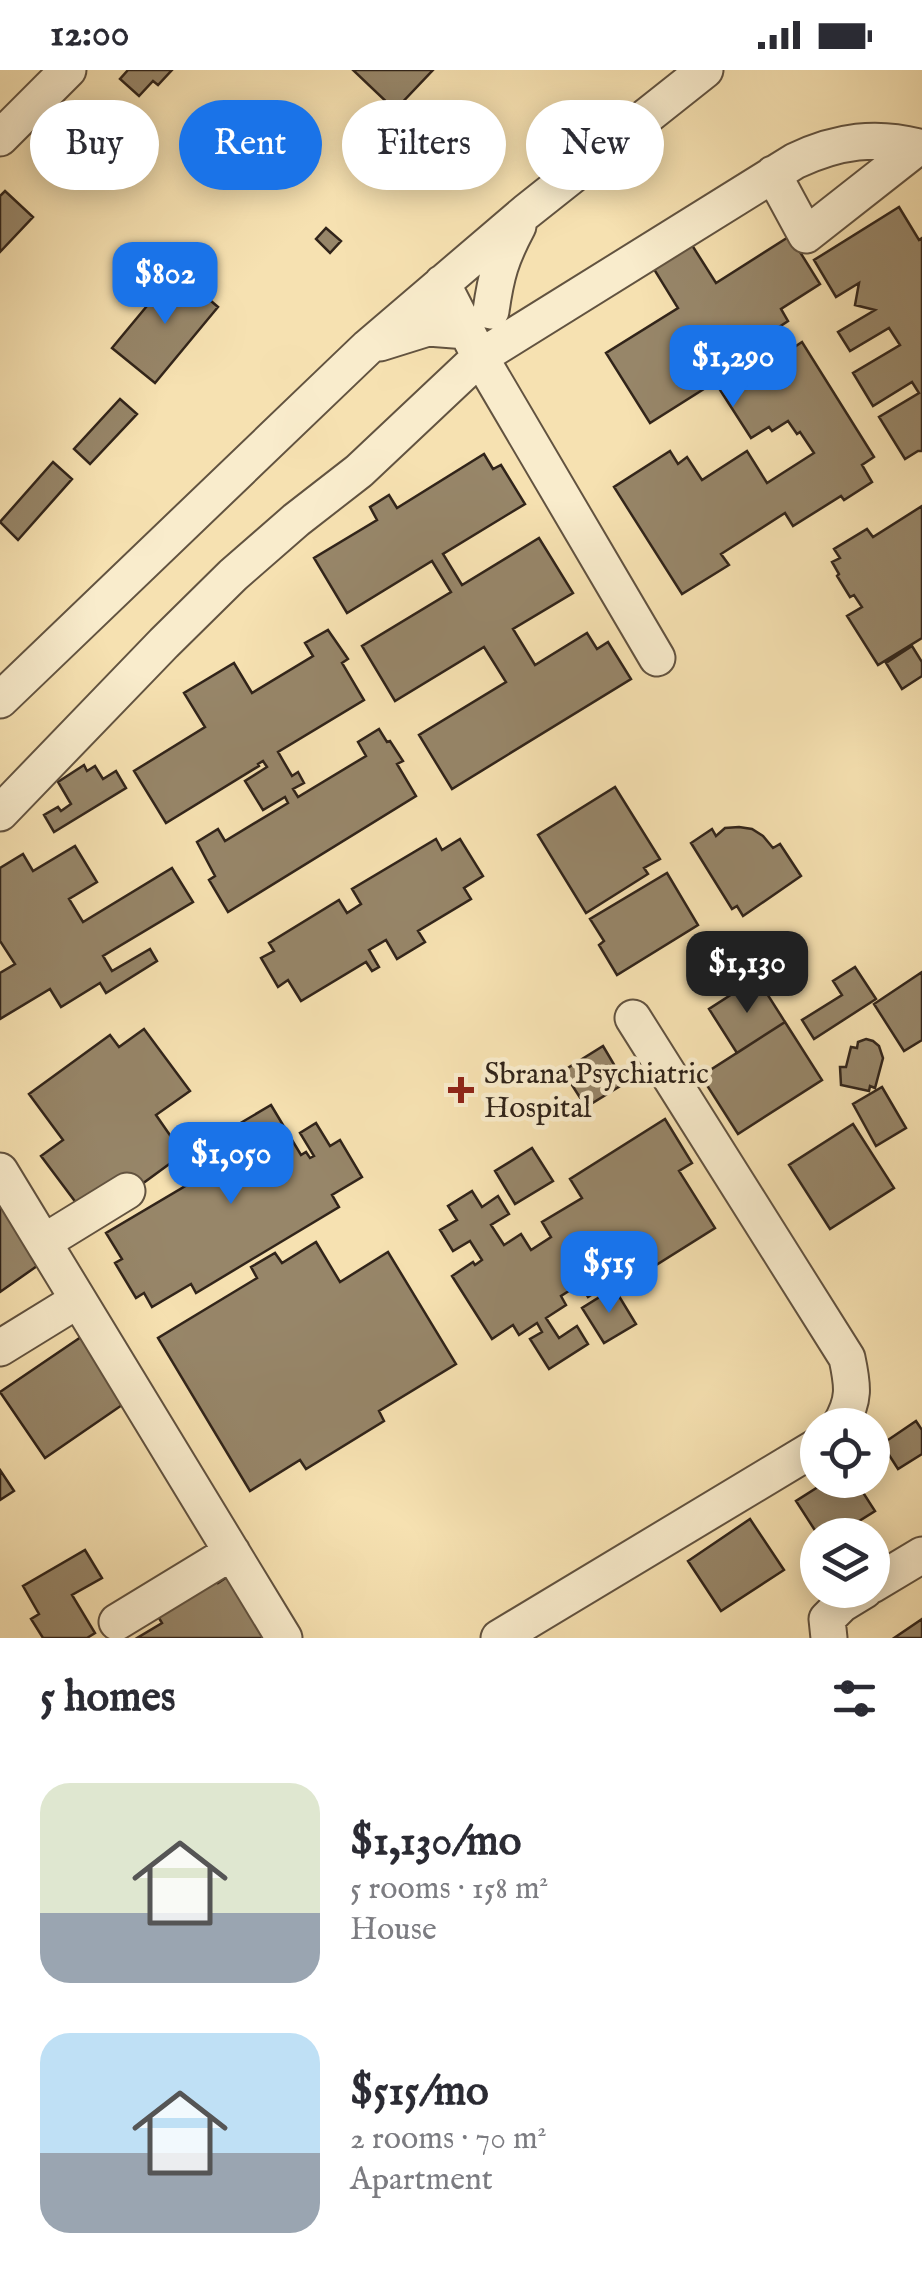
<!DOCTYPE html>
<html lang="en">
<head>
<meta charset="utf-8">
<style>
	body { margin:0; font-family:"IM FELL English",serif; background:#f2f2f3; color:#2b2b33; height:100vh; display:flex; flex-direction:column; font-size:38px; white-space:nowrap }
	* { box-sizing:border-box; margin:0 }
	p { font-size:32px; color:#7c7c81 }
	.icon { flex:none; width:55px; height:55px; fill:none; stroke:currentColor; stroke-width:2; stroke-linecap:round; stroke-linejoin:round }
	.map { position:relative; height:1568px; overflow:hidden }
	.details { display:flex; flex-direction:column; background:#fff; flex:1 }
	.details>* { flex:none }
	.hud { position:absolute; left:30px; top:30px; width:862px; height:90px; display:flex; gap:20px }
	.buttons { position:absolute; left:800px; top:1338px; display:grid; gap:20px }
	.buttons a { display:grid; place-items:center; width:90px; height:90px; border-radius:50%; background:#fff; box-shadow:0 5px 25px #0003; font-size:50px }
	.price { position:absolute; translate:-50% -85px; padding:0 22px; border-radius:20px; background:#1a73e8; color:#fff; font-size:32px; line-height:65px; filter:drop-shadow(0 2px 5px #0008) }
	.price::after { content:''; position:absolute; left:50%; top:60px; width:30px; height:22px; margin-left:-15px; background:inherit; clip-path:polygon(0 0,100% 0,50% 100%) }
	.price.on { background:#222; color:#fff }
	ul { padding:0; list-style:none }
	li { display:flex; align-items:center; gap:30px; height:250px; padding:0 40px }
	li span { display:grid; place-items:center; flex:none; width:280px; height:200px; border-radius:30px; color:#555 }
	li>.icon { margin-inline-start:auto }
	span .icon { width:120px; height:120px; fill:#fffc; stroke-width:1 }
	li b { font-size:42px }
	h2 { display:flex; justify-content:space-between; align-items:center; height:120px; padding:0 40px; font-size:42px }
	.pill { padding:0 35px; border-radius:45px; background:#fff; box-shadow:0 5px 25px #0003; font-size:35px; line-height:90px }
	.pill.on { background:#1a73e8; color:#fff }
	.status { display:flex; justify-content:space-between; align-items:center; height:70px; padding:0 50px; background:#fff; direction:ltr }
	.status svg { height:28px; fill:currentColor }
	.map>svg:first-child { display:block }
	.building { fill:#978669; stroke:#31241a; stroke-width:2.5 }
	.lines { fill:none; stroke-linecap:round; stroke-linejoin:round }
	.minor-casing { stroke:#625340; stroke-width:39 }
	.minor { stroke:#f9eccc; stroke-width:35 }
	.poi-dot { fill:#8f2418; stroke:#f9eccc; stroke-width:4 }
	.labels { text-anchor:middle; stroke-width:9; stroke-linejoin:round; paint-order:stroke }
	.poi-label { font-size:30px; fill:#31241a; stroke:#f9eccc; text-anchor:start }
</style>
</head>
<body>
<div class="status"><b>12:00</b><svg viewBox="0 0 49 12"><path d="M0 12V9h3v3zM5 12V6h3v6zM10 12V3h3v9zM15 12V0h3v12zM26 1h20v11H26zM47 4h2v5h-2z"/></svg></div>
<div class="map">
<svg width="922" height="1568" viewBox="0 0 922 1568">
	<rect width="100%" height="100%" fill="#f6e1b1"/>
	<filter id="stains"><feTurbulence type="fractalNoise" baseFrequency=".002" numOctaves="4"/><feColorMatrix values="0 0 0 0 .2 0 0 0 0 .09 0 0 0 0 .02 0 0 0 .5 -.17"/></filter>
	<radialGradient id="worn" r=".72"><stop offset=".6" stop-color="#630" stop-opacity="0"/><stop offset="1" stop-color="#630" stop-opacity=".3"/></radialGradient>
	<path class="building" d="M128,0H172L158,15L153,11L139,26L120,9Z
		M353,0H433L395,40Z
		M83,53L105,77L66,114L44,90Z
		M5,121L33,147L0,182V126Z
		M899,137L919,170L922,168V381H918L905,389L879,347L919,323L912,312L873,336L853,303L900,275L889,258L850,281L838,262L875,240L855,235L859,213L836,227L814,190Z
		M326,158L341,171L330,183L316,169Z
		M790,166L820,214L781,239L788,251L770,263L784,284L802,272L874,387L862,395L872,412L844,430L841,426L793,456L785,443L721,484L729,495L682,524L614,417L670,381L678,394L687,387L702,410L747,381L767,413L814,383L800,362L797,364L788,351L772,361L769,357L751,368L715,312L650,353L606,283L678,238L652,196L690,172L716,213Z
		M176,201L218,237L155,313L112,278Z
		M120,329L137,344L90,394L74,379Z
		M484,384L493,399L501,395L525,434L443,484L462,515L539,468L573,523L513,559L535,595L587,563L597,579L608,572L631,609L452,719L419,665L506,612L484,577L395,631L362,576L451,522L432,491L347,543L314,488L377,450L370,437L389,425L397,438Z
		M53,392L72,409L18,470L0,452Z
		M922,436V568L878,595L847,546L862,537L854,525L850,527L837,506L839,504L832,492L840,488L834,479L867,459L873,467Z
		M328,560L348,589L342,593L364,630L278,682L292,706L298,702L304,713L293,719L298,727L366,686L358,672L379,659L387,672L390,671L403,691L397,694L416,726L228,842L209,810L215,806L197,772L218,759L225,771L288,733L285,727L263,740L245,711L267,697L263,691L258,694L259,696L166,753L134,701L205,657L184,623L234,593L252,623L313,586L305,573Z
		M912,576L922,592V606L902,619L886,593Z
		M84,695L87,701L95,696L103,709L116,701L126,718L54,762L44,745L58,737L61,741L71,734L58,712Z
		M615,717L660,789L644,798L648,804L586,843L538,765Z
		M739,757L752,759L763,766L773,778L780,774L801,806L743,846L737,836L732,839L691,773L712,759L716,766L725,758Z
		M436,769L442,780L460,769L483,806L464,818L471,829L418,861L425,872L397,889L386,870L369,880L379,897L372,901L366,892L301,931L288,910L278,917L261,888L274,881L269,873L339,830L347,843L361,834L352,819Z
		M75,776L97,812L69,829L83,852L172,798L193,832L103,886L112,901L150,879L157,891L106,923L100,913L61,937L50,919L0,949V903L15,894L0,871V798L23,784L33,801Z
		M667,803L698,855L617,905L599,875L604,871L590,849Z
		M855,897L876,929L814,969L802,950L842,925L833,911Z
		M922,902V970L904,981L874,934Z
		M757,908L785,952L737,983L709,939Z
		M785,952L822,1010L738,1064L701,1006Z
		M144,959L190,1021L156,1045L183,1084L131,1122L80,1138L41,1086L63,1070L29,1024L110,965L119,977Z
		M866,969L873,971L879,976L883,988L875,1018L870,1016L869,1021L841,1015L840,997H846L851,977L857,978L858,972Z
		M603,976L625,1013L586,1037L563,1001Z
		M882,1017L906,1058L876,1076L853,1034Z
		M271,1035L301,1085L306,1082L310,1088L314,1086L300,1063L316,1053L330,1076L340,1070L362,1107L332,1125L339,1137L196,1223L191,1214L152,1237L144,1223L136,1228L115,1193L122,1189L106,1163L192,1112L178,1090Z
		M665,1049L692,1093L679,1101L715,1158L634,1209L629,1201L588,1227L580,1214L561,1226L566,1235L546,1248L559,1268L577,1256L588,1274L549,1299L530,1269L542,1262L537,1253L519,1265L513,1255L492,1269L452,1206L473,1192L475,1195L482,1190L470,1171L453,1181L440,1160L457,1150L448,1136L472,1121L482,1137L498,1126L509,1144L491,1155L504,1175L521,1164L531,1180L551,1167L542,1152L582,1128L570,1109Z
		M853,1054L894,1118L830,1159L789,1095Z
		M532,1078L553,1111L515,1134L495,1101Z
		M0,1120L47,1189L0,1222Z
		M316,1172L340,1212L388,1182L456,1294L379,1341L384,1351L306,1399L300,1390L250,1421L158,1268L257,1208L251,1197L275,1183L282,1193Z
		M614,1218L636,1254L604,1273L582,1238Z
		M81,1267L125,1333L45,1388L0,1322Z
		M916,1351L922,1360V1384L898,1399L882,1374Z
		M0,1400L14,1421L0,1430Z
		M829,1410H855L875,1441L837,1465H818L796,1431Z
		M750,1449L784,1500L721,1541L688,1491Z
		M85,1480L102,1508L72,1525L95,1563L87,1568H43L31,1549L39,1544L23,1516Z
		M210,1500L218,1513L233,1503L273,1568H137L162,1553L152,1536Z
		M922,1549V1568H894Z"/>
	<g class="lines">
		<defs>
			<path id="minor" d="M0,68L68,0
				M773,104L806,165L918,77
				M442,213L480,287L657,588
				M491,241C496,205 501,188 518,156
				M380,273L428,258L467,261
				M0,630L368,277L526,142L705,0
				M0,743L164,573L233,505L296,450L359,401L480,287L795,91C837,71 877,65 922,78
				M633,948L847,1288C853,1316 855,1330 840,1355
				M0,1101L284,1568
				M44,1172L127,1121
				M0,1278L78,1230
				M872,1515L922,1485
				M117,1552L232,1482
				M499,1568L818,1376
				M829,1568L827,1549L842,1534L865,1520"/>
		</defs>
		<use href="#minor" class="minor-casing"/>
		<use href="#minor" class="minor"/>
	</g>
	<path class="poi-dot" d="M456 1005h10v10h10v10h-10v10h-10v-10h-10v-10h10z"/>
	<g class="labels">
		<g class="poi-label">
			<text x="484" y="1013">Sbrana Psychiatric<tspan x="484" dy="34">Hospital</tspan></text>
		</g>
	</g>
	<rect width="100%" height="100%" filter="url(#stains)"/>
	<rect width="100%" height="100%" fill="url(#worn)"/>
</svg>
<div class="buttons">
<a><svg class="icon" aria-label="locate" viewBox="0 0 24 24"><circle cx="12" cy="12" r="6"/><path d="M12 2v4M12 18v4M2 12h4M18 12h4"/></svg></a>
<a><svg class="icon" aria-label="layers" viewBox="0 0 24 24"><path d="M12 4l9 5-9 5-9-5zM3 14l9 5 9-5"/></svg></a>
</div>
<b class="price" style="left:165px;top:257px">$802</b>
<b class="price" style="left:733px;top:340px">$1,290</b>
<b class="price on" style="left:747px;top:946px">$1,130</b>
<b class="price" style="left:231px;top:1137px">$1,050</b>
<b class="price" style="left:609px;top:1246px">$515</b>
<div class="hud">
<a class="pill">Buy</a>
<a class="pill on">Rent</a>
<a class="pill">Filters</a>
<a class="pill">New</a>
</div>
</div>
<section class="details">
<h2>5 homes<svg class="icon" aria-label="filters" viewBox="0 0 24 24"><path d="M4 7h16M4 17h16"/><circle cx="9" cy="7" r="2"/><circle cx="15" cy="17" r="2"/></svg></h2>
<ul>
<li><span style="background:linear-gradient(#dfe7d0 65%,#9aa5b1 0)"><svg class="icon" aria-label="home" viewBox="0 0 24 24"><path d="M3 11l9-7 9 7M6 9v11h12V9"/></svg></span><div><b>$1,130/mo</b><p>5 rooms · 158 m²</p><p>House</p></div></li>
<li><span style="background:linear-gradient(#bfe0f5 60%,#9aa5b1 0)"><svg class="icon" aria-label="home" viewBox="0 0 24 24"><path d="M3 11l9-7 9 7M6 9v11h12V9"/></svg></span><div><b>$515/mo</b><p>2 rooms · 70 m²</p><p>Apartment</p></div></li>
</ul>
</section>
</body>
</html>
